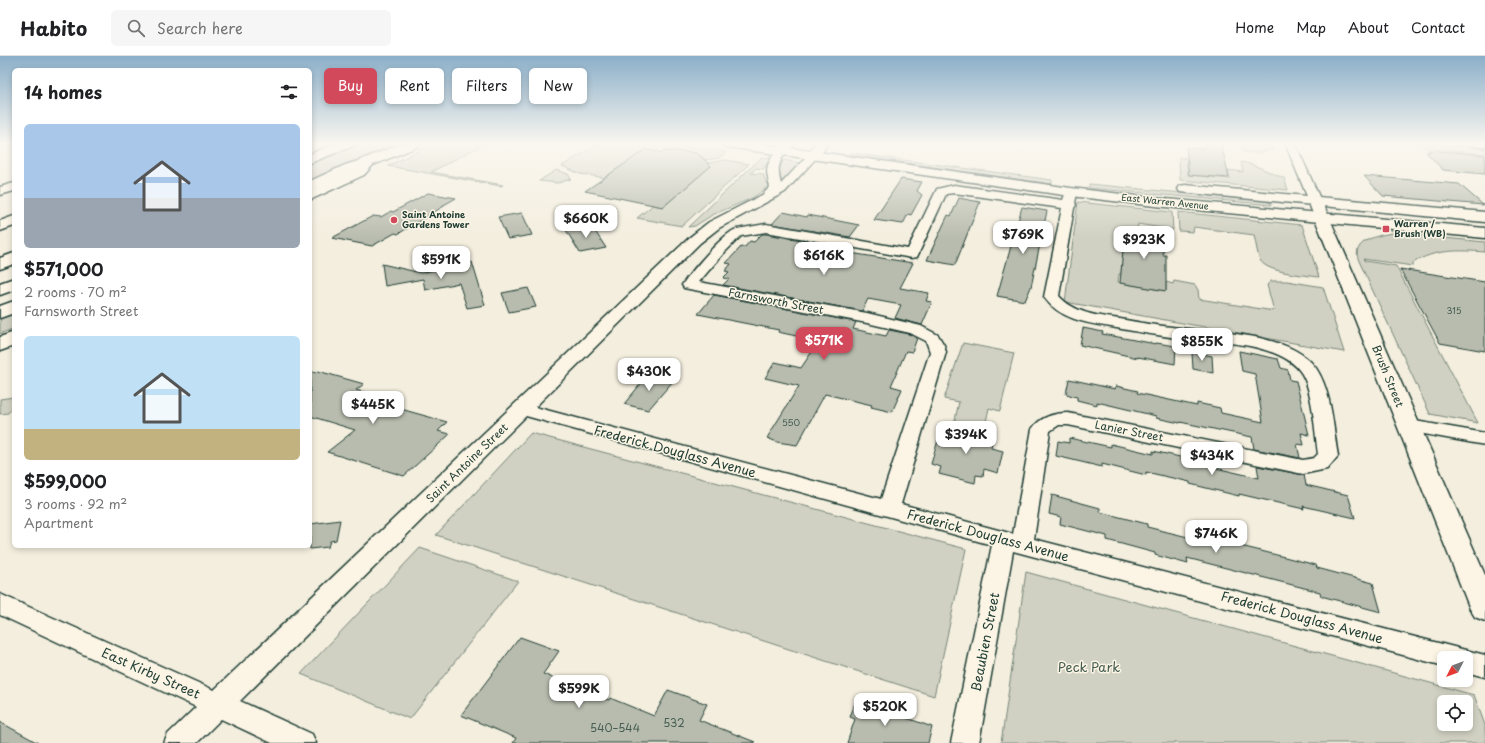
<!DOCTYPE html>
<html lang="en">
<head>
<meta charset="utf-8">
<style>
	body { margin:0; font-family:"Playpen Sans",sans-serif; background:#f6f6f6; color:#202124; height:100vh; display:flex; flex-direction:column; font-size:15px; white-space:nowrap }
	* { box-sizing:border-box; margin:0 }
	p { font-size:13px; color:#757577 }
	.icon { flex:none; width:22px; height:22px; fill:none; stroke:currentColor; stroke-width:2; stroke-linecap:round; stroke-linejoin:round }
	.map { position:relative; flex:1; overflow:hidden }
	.details { position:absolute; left:12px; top:12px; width:300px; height:480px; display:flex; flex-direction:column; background:#fff; border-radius:6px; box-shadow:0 2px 6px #0003 }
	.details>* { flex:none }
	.hud { position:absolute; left:324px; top:12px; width:380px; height:36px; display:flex; gap:8px }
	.needle { width:26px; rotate:228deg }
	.buttons { position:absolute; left:1437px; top:595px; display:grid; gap:8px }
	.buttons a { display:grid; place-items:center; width:36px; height:36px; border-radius:6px; background:#fff; box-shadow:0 2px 6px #0003; font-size:20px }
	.price { position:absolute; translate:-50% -34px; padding:0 9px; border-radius:8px; background:#fff; color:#222; font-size:13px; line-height:26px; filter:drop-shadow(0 1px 2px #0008) }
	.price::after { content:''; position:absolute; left:50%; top:24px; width:12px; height:9px; margin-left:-6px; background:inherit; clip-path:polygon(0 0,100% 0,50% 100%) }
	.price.active { background:#d1495b; color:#fff }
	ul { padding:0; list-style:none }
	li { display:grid; align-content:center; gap:8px; height:212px; padding:0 12px }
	li span { display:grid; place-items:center; height:124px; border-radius:6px; color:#555 }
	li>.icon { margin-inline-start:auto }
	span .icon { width:72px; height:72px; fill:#fffc; stroke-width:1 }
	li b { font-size:17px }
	h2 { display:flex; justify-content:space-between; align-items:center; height:48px; padding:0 12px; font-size:17px }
	.chip { padding:0 14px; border-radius:6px; background:#fff; box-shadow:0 2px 6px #0003; font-size:14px; line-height:36px }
	.chip.active { background:#d1495b; color:#fff }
	header { display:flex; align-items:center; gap:24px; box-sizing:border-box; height:56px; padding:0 20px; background:#fff; border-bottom:1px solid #e0e0e0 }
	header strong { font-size:19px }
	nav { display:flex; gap:22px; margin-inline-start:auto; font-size:14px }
	.search { width:280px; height:36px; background:#f6f6f6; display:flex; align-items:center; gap:10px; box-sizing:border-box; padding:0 14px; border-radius:6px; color:#757577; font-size:15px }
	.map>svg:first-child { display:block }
	.green { fill:#d0d1c2; stroke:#78877b; fill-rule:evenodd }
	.building { fill:#b8bcae; stroke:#1f3d34 }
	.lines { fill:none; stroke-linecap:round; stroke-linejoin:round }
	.minor-casing { stroke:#1f3d34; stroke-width:3 }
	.tertiary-casing { stroke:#1f3d34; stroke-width:3 }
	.primary-casing { stroke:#1f3d34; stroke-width:3 }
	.motorway-casing { stroke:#1f3d34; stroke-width:3 }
	.minor { fill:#fcf5e5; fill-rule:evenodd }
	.tertiary { fill:#fcf5e5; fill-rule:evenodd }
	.primary { fill:#fcf5e5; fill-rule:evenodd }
	.motorway { fill:#fcf5e5; fill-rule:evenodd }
	.poi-dot { fill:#d1495b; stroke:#fcf5e5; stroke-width:1.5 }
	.labels { text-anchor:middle; stroke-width:3; stroke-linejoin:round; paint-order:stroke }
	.far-street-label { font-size:9px; fill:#1f3d34; stroke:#fcf5e5 }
	.far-poi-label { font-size:9px; font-weight:bold; fill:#1f3d34; stroke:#fcf5e5; text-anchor:start }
	.number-label { font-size:9px; fill:#455d52 }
	.street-label { font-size:11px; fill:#1f3d34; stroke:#fcf5e5 }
	.near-number-label { font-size:11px; fill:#455d52 }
	.near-street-label { font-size:13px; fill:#1f3d34; stroke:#fcf5e5 }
	.near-park-label { font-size:13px; fill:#425b50; stroke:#fcf5e5 }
</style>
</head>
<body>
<header>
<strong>Habito</strong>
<div class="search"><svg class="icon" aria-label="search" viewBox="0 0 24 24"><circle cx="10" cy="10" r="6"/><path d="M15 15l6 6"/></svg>Search here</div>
<nav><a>Home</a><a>Map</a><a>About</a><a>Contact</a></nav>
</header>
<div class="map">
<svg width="1485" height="687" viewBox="0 0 1485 687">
	<rect width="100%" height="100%" fill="#f3eede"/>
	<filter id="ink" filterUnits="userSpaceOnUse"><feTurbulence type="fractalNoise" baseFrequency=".025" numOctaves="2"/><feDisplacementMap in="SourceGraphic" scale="8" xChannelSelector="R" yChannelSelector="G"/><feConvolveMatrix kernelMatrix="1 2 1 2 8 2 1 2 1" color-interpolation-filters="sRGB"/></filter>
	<g filter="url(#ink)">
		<path class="green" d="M355,87H396L310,125V105Z
			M434,87H486L431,116L503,129L501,130L388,110Z
			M600,87H667L655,96L607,122L580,118L562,110Z
			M1241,87H1271L1274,94L1256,97L1243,96Z
			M1420,87L1485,93V98L1425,92Z
			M671,88L726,96L719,102L705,104L697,97L678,95H662Z
			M851,97L1052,124V128L849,99Z
			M762,101L771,102L763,113L756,112L751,117L763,118L767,129L765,133L752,142L712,159L695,170L688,171Z
			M1179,101L1186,102L1188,119L1230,123L1228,114L1243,116L1241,106C1255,108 1270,117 1284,122L1288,134L1180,124Z
			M725,104L749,108L682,170L637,162L653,149L663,151L709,107Z
			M784,104L800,107L782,125L779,122L777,116Z
			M556,114L568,118L571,123L558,127L539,125Z
			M1089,128L1266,145L1271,147L1272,149L1089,132Z
			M1078,146L1172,156L1173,174L1138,168L1137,174L1123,172L1122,178L1125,179L1121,218H1119L1118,226L1166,235V226L1173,228L1174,225L1195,229L1198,234L1199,243L1274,255L1267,229L1271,225H1287L1323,231L1344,296L1065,246Z
			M1178,156L1302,169L1319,221C1305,219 1267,217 1260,204C1257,197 1256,187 1254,179L1194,171L1193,176L1179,175Z
			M1393,177L1485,186V196C1460,194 1434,193 1413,207V210L1363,203L1365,205L1396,210L1478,367L1430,358L1359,205C1350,185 1378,179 1393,177Z
			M14,255V272L0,278V259Z
			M963,287L1014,297L1000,355L989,352L984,375L954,368L959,346L944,343Z
			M14,341V350L8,357L0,358V343Z
			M531,377L966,493L934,640L436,479Z
			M420,492L518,525L410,663L301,618Z
			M1026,516L1474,639L1485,669V687H1001ZM1444,646H1466V668H1444Z"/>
		<path class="building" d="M1205,87H1221L1229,122L1189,119L1186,91L1202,93V91L1206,92Z
			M645,94L658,96L678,95L697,97L711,110L663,151L585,135Z
			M1428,94L1485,99V118L1443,114L1426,96H1430Z
			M1364,120L1459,128L1483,149L1383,140Z
			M901,123L922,126L917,135L922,139L911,159L908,158L903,168L874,164Z
			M428,137L456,142L442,150H444L398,178L395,177L372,190L332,182L373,160L381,161L391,155L393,156Z
			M959,142L980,146L955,209L927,204L948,159L951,160Z
			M1022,151L1047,155L1031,231L1025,245L997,240Z
			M783,156L807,161L808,159L859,169L850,181L772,168Z
			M522,157L532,179L508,183L498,161Z
			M591,169L606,192L580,197L566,174Z
			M1125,172L1164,178L1163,199H1166V235L1120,227Z
			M762,178H766L843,191L842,194L850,197L913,207L900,232L929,237L926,245L932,246L922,269L895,262L901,249L868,243L862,255L723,229L729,223L723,222L729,216L725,215L731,208L726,207L741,191H745L750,185L754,186Z
			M472,206L485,249L467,252L459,227L425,234L423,223L385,230L382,208L421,217Z
			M1400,213L1485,226V295L1440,287Z
			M528,232L536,251L509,256L502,237Z
			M714,239L856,266L853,273L886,280L889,274L909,278L917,282L912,296L906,295L891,330L902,333L892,356L871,351L872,349L825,338L797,389L777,386L767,382L799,330L765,322L775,306L801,312L819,285L778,276L779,274L698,258Z
			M1083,272L1103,276L1102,278L1156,288V287L1176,290L1175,308L1138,301V302L1080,289Z
			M1239,295L1278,303L1281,312L1288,314L1290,324L1296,325L1309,379L1301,377L1304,389L1297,388L1300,402L1254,393L1252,381L1180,366V367L1156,362V360L1097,346V349L1077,344V341L1066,338L1069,323L1115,333L1116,330L1138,335L1137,337L1197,350V347L1220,352L1221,357L1263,366L1255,318L1242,315Z
			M1192,296L1212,300L1213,317L1193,313Z
			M310,315L316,317L318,315L364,328L356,334L397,345L390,350L447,366L438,375L450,378L404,420L327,396L355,374L310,360Z
			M649,318L674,324L648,354L624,348Z
			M959,371L987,377L985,384L992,386L991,392L1003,395L998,417L984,413L983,420L976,419L975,427L939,418L941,411L931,408L941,374L957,378Z
			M1069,382L1111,391V388L1153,398V395L1180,401L1181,404L1259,422L1257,410L1304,419L1306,429L1348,439L1355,462L1303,450L1304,453L1239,438V440L1190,428V426L1146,416V419L1102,408V411L1056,400L1058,385L1069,387Z
			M1052,439L1100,452V456L1147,468V471L1196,483V479L1261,495L1316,509L1317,512L1373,527L1381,556L1321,540L1320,536L1187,502L1188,508L1155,499V497L1107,484V480L1060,468L1061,461L1049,458Z
			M340,464L336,484L330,485L328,491L310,493V468Z
			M520,581L559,595L543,618L609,644L610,642L654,660L668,634L707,648L699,664L755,686V687H513L516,682L461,659Z
			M856,644L932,671L928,687H847L855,663L850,661Z
			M0,666L38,687H0Z"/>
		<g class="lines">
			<defs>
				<path id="minor" d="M1285,87H1295L1321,145L1319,148H1311L1309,145Z
					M1467,87H1485V91L1472,90Z
					M781,93L786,96C778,107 777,114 781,128L809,98H817L818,100L785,136L719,172L700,187L535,351L881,443L930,296L926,285L910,277L867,267L689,233L684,232L682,229C690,217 724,176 737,173L766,168L908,193L937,133L954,129L1063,144L1067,133H1075L1077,136L1075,147L1076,149L1074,152L1059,240C1074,257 1098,260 1120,263C1140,267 1160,270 1180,272C1219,277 1291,277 1316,312C1332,336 1333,372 1338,400L1327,413L1303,418L1068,369H1059L1050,375L1034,483L1485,599V621L1466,616V602H1444V610L1013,495L979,687H951L992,489L526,360L240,645L312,678L316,687H272L221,663L197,687H164L168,678L196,651L0,559V538L214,634L690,181L709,166L762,139L770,131C765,113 766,109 777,94ZM954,137L1062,152L1044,241C1059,263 1086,267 1111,271C1133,275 1155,279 1177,282C1211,286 1282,285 1302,318C1313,336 1315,377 1318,398L1314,402L1303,404L1068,357C1054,357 1040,361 1032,373L1013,478L901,448L946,296L944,289L938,279L921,270L867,257L699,226L723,198L741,180L766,176L912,202L917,201L946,138Z
					M1409,364L1485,377V389L1402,374L1400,370L1402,366Z"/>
				<path id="tertiary" d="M403,87H421L419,90L373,109L364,119L310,144V134L354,113L363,103Z
					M782,87H795L786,99H776L775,96Z
					M815,87H828L818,103H808L806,100Z
					M1315,141L1320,142L1322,145L1485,519V565L1475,561L1470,553L1308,145L1310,142Z
					M14,276V290L0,295V281Z"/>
				<path id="primary" d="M721,87H756L1071,132L1155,142L1485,172V182L1155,150L1071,140L727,91L723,90Z
					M14,127V135L0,139V131Z
					M1185,129L1485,156V166L1180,136L1178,133L1180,130Z"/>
				<path id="motorway" d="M337,87H355L353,90L310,107V98Z
					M368,102L373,103L375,106L373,109L310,134V125L345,109Z
					M14,160V170L0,175V165Z
					M14,197V208L0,213V202Z
					M14,222V234L0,239V227Z
					M14,245V257L0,262V250Z"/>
			</defs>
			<use href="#minor" class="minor-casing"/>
			<use href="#tertiary" class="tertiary-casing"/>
			<use href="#primary" class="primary-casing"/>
			<use href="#motorway" class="motorway-casing"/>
			<use href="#minor" class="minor"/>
			<use href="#tertiary" class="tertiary"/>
			<use href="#primary" class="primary"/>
			<use href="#motorway" class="motorway"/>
		</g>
	</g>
	<linearGradient id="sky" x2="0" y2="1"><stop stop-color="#8bafc9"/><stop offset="0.48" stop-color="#faf7f0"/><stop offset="1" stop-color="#faf7f0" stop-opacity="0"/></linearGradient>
	<rect width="1485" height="183" fill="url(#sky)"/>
	<g class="poi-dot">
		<circle cx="394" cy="164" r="4"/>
		<rect x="1382" y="169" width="8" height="8" rx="2"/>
	</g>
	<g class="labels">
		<g class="far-street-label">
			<text transform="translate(1165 146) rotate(6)" y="3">East Warren Avenue</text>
		</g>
		<g class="far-poi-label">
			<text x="402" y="162">Saint Antoine<tspan x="402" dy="10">Gardens Tower</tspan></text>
			<text x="1394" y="171">Warren /<tspan x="1394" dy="10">Brush (WB)</tspan></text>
		</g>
		<g class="number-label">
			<text x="1454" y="258">315</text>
			<text x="791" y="370">550</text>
		</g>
		<g class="street-label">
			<text transform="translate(776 245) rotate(11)" y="4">Farnsworth Street</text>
			<text transform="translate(1388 320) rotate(68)" y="4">Brush Street</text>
			<text transform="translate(1129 375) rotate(11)" y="4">Lanier Street</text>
			<text transform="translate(467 407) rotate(-44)" y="4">Saint Antoine Street</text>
		</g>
		<g class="near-number-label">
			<text x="674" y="671">532</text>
			<text x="615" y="676">540–544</text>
		</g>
		<g class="near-street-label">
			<text transform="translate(675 395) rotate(15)" y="5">Frederick Douglass Avenue</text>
			<text transform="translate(988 479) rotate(15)" y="5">Frederick Douglass Avenue</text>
			<text transform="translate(1302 561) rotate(15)" y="5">Frederick Douglass Avenue</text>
			<text transform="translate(985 586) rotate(-79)" y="5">Beaubien Street</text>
			<text transform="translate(151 617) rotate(24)" y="5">East Kirby Street</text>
		</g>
		<g class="near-park-label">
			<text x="1089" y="616">Peck Park</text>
		</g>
	</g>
</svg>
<div class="buttons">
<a><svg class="needle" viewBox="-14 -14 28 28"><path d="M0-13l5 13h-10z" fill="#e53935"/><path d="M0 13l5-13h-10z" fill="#757577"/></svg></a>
<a><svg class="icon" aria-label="locate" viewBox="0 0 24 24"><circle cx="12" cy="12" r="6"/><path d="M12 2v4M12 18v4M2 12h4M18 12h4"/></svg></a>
</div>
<b class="price" style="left:586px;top:183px">$660K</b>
<b class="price" style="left:1023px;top:199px">$769K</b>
<b class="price" style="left:1144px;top:204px">$923K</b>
<b class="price" style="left:824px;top:220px">$616K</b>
<b class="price" style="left:441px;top:224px">$591K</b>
<b class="price active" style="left:824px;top:305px">$571K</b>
<b class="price" style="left:1202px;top:306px">$855K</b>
<b class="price" style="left:649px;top:336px">$430K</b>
<b class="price" style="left:373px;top:369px">$445K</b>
<b class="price" style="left:966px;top:399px">$394K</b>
<b class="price" style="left:1212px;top:420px">$434K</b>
<b class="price" style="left:1216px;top:498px">$746K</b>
<b class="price" style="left:579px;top:653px">$599K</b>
<b class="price" style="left:885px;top:671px">$520K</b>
<div class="hud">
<a class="chip active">Buy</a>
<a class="chip">Rent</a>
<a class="chip">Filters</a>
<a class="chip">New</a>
</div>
<section class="details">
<h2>14 homes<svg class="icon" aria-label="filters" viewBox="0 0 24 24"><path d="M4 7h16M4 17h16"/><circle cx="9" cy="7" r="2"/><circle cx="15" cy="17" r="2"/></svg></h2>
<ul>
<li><span style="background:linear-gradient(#a9c7e8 60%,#9aa5b1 0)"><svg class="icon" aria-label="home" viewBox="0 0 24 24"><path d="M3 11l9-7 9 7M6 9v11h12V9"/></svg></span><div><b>$571,000</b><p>2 rooms · 70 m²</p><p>Farnsworth Street</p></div></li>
<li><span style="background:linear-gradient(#bfe0f5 75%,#c2b280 0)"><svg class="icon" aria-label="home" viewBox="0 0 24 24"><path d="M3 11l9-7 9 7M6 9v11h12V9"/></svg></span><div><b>$599,000</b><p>3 rooms · 92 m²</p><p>Apartment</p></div></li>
</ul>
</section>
</div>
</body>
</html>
